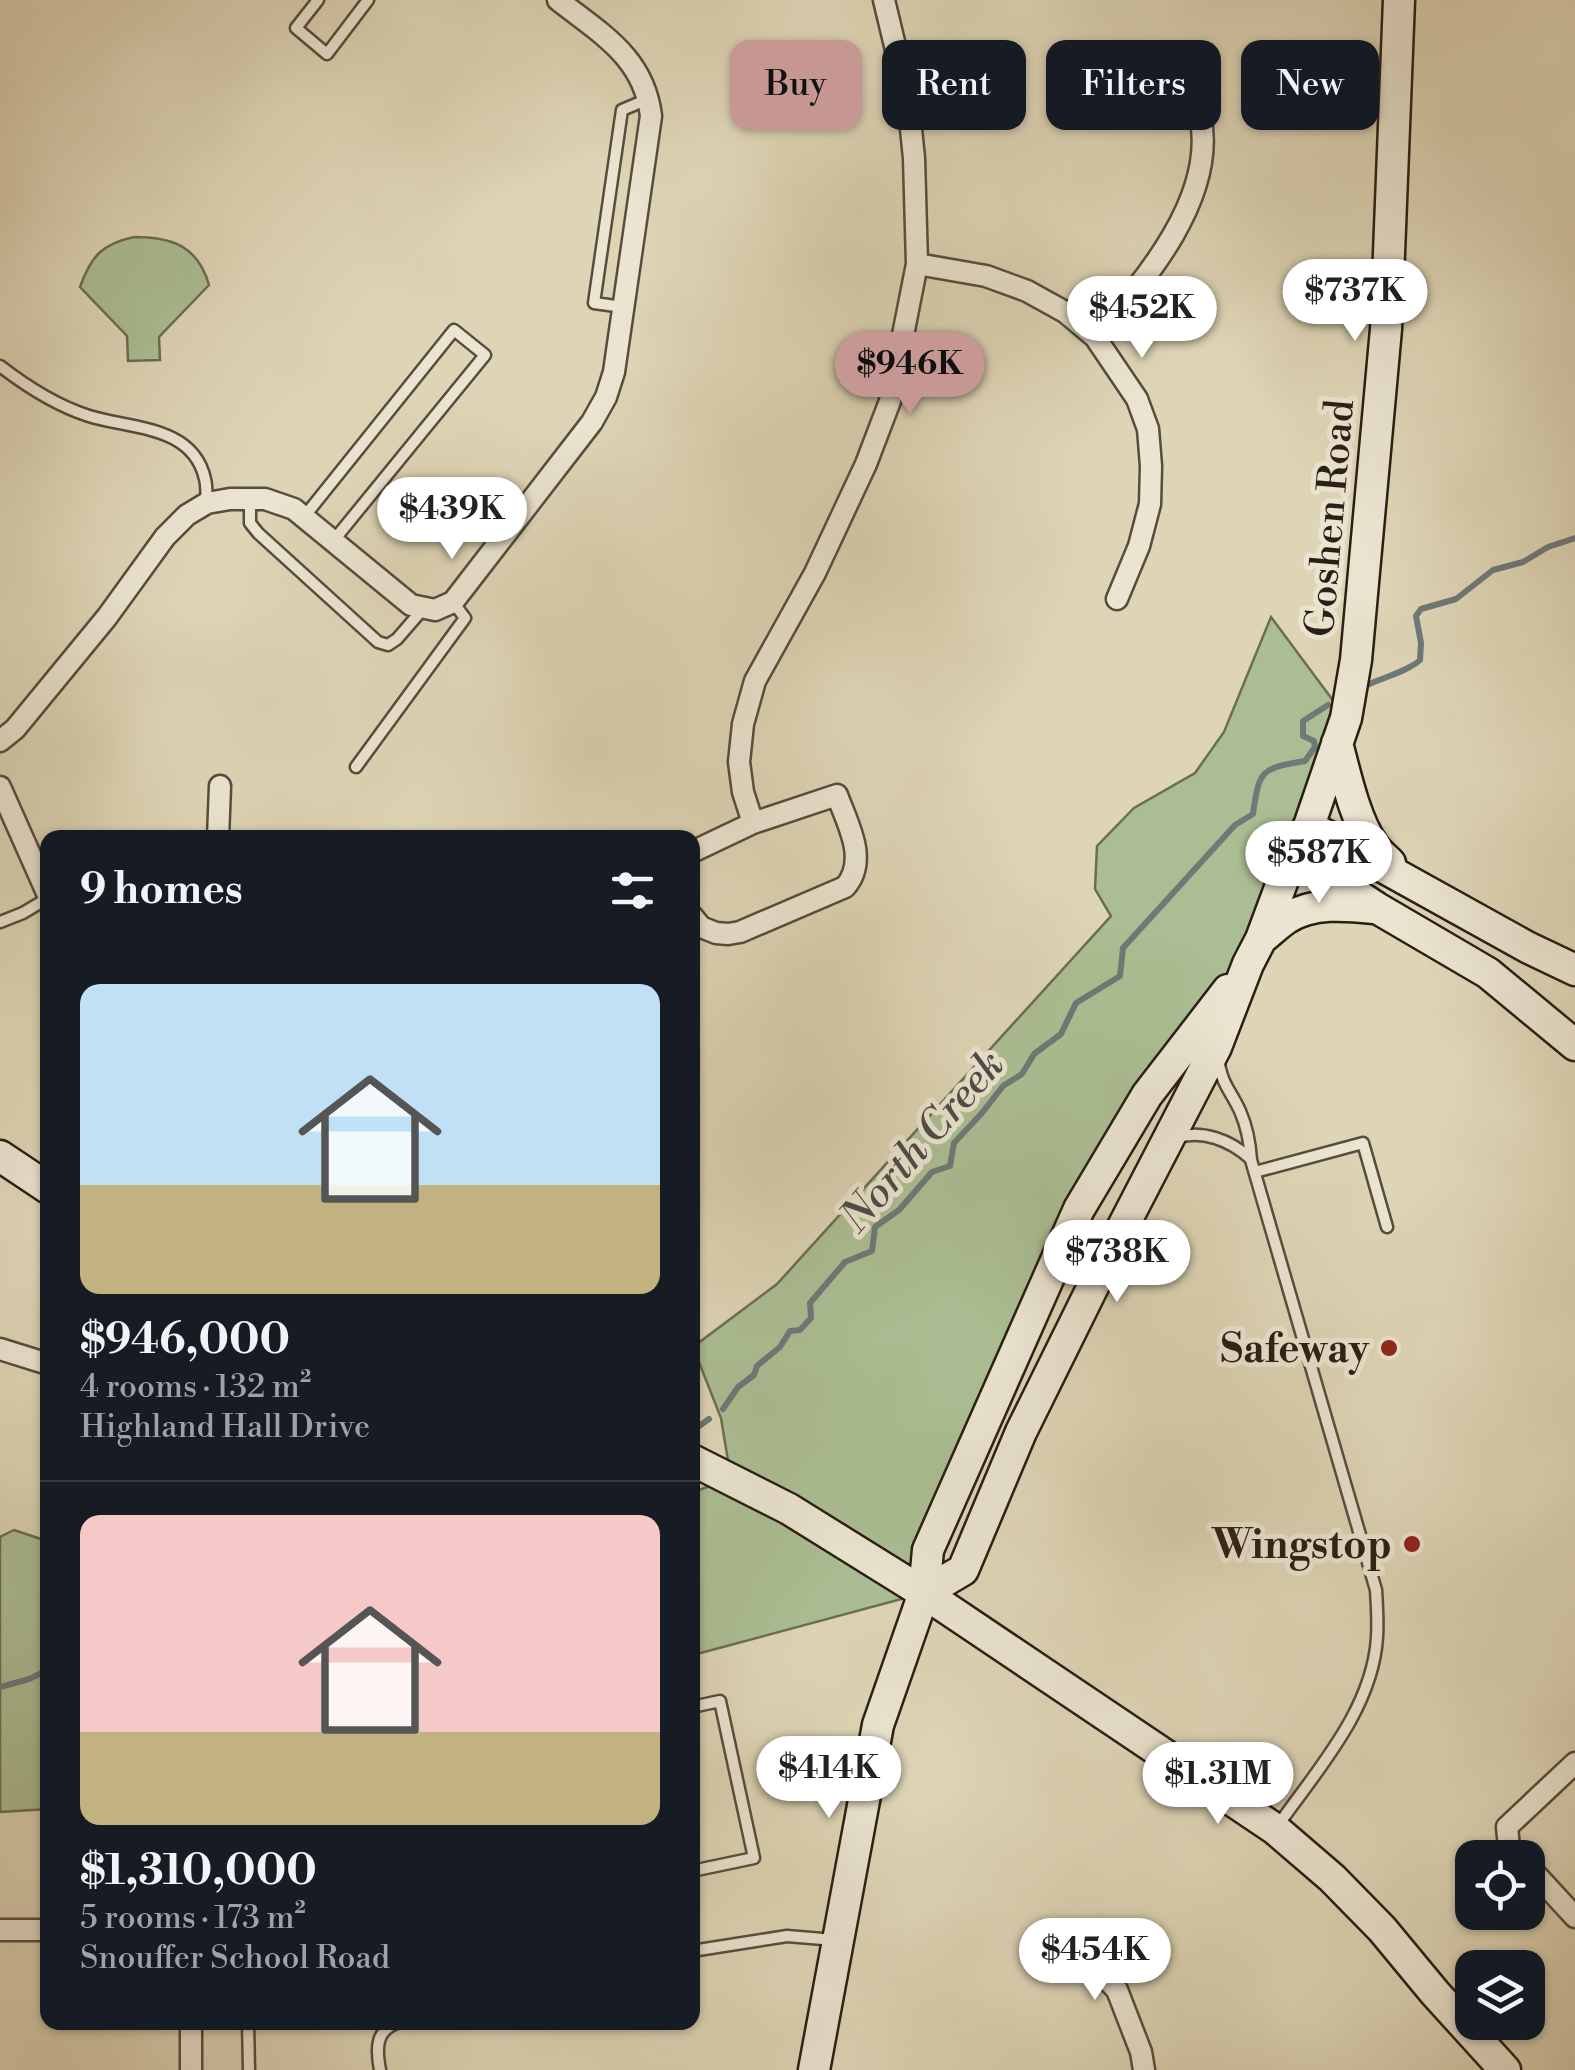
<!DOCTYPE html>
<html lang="en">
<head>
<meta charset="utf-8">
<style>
	body { margin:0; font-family:"Libre Bodoni",serif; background:#242831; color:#f1f3f6; height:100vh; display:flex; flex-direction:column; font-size:38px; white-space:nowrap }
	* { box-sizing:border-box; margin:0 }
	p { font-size:32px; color:#9ea1a6 }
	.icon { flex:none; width:55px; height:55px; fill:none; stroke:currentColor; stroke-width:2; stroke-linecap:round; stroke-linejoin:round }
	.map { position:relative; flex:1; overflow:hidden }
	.sheet { position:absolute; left:40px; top:830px; width:660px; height:1200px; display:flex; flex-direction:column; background:#171b24; border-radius:20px; box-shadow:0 2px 8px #0004 }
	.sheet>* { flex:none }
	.banner { position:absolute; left:730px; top:40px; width:695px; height:90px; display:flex; gap:20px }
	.buttons { position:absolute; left:1455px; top:1840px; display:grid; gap:20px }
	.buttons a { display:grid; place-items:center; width:90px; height:90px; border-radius:20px; background:#171b24; box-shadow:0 2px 8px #0004; font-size:50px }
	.price { position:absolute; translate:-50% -85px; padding:0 22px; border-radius:35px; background:#fff; color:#222; font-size:32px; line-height:65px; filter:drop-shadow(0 2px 5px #0008) }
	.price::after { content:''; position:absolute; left:50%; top:60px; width:30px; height:22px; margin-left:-15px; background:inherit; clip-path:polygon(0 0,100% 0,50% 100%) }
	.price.current { background:#c59692; color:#111 }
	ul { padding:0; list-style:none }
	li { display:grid; align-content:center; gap:20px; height:530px; padding:0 40px }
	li+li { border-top:2px solid #363941 }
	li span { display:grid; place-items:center; height:310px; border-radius:20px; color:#555 }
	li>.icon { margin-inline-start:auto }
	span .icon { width:180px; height:180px; fill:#fffc; stroke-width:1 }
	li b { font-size:42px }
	h2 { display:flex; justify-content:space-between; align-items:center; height:120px; padding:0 40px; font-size:42px }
	.tag { padding:0 35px; border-radius:20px; background:#171b24; box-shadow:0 2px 8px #0004; font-size:35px; line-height:90px }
	.tag.current { background:#c59692; color:#111 }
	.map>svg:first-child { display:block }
	.green { fill:#abbe93; stroke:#6b6e54; stroke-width:2.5 }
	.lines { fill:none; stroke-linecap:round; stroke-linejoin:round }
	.stream { stroke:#6e7978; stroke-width:6 }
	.lane-casing { stroke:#584c3d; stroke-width:15 }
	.street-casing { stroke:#584c3d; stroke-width:25 }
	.secondary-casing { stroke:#2b1e15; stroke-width:35 }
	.lane { stroke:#eae4d0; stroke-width:10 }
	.street { stroke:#eae4d0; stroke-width:20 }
	.secondary { stroke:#eae4d0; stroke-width:30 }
	.poi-dot { fill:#8f2418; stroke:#eae4d0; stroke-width:4 }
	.labels { text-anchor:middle; stroke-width:10; stroke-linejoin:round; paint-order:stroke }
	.street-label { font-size:40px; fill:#2b1e15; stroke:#eae4d0 }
	.poi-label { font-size:40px; font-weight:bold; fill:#2b1e15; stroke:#eae4d0; text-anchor:end }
	.water-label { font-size:42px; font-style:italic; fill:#4c4b47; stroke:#eae4d0 }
</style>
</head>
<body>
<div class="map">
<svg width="1575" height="2070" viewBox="0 0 1575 2070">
	<rect width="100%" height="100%" fill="#ded5b6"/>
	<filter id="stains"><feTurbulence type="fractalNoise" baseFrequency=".002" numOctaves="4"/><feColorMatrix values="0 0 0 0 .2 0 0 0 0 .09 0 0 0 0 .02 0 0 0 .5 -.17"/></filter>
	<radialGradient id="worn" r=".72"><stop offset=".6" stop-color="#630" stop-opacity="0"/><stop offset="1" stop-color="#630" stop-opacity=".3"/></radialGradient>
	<path class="green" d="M134,237C172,237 198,246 209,285L159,337L160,360L128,361L127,336L80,287C91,256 102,244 134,237Z
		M1271,617L1346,718L1261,939L1079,1209L924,1593L693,1655V1492L731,1479L721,1418L693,1347L777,1284L1111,916L1095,889L1097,846L1134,808L1195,773L1224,732Z
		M14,1530L47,1541L48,1809L0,1812V1537Z"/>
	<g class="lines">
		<path class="stream" d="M1367,685C1382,678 1410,670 1420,660L1421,643L1416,616L1421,609L1456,599L1493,570L1523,562L1548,547L1575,538
			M723,1409L738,1387L754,1375L757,1366L780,1347L790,1331L800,1330L811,1318L810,1303L845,1262L872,1251L875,1227L899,1210L932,1172L950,1166L954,1143L982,1113L1003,1086L1022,1074L1034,1054L1061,1034L1076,1003L1120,976L1123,948L1235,825L1253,814C1259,770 1261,768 1305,761L1315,747L1314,741L1303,736V721L1328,705
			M695,1429L709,1419
			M0,1687L29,1679L48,1670"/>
		<defs>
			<path id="lane" d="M318,0L296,28L327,54L368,0
				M623,307L594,303L622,110L648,99
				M0,366C26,386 57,406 89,416C130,429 193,425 205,479C207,486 206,495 207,502
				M250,499V523L258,533L378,642L388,645L397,639L423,609
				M304,517L454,330L485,355L334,540
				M356,767L465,618L453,602
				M0,922L23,913L48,898
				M1218,1058C1222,1086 1230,1089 1240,1111C1247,1127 1250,1143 1251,1160L1376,1590C1377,1605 1378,1622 1377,1637C1373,1708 1318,1769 1279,1824
				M1175,1138C1202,1129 1230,1140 1251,1159
				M1255,1172L1363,1143L1387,1227
				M692,1707L720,1701L754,1858L692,1871
				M692,1951L787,1936L835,1940
				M248,2022L249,2070
				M380,2070C376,2049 375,2029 400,2022"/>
			<path id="street" d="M917,264L986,276L1027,291L1065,312L1095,337L1137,399L1148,429L1151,466L1150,504L1139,546L1117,599
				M1095,337C1145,281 1218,196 1200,115C1196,97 1182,77 1173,60
				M0,741L15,729L107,617L165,537L187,515L207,503L230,499H265L294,509L411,605L435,610L453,602L592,422L606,397L614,372L651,116C644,57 601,34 558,0
				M0,787L48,895
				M753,823L743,792L739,762L743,724L755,681L815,573L866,464L890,401L917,264L914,158L908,100L884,0
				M218,838L220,786
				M692,852L753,823L837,795C847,823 869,860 845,887L740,932L728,934L716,933L701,927L692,916
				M0,1349L48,1364
				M1519,1858L1509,1847L1507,1827L1575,1763
				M1528,1866L1575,1917
				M0,1930H48
				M1063,1933L1117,1990L1141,2052L1144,2070
				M191,2070V2022"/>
			<path id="secondary" d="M1337,743C1345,773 1355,820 1373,845C1377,852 1385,858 1390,863
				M1309,826L1527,947L1575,970
				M1293,853L1377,908L1488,973L1575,1045
				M1261,939C1270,932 1278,924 1287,918C1313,902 1345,905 1374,908
				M0,1156L48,1188
				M692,1460L789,1509L924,1593L1275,1829L1332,1878L1382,1929L1435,1993L1505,2070
				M924,1593L963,1570L1021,1432L1114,1244L1216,1047L1248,964L1261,939L1293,853L1309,826L1346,718L1356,660L1386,329L1399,0
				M814,2070L878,1725L924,1593L928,1550L1079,1209L1147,1095L1228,990"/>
		</defs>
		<use href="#lane" class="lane-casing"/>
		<use href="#street" class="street-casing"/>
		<use href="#secondary" class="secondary-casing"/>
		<use href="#lane" class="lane"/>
		<use href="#street" class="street"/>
		<use href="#secondary" class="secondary"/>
	</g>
	<g class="poi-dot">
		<circle cx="1389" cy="1348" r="10"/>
		<circle cx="1412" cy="1544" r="10"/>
	</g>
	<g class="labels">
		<g class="street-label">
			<text transform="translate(1329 518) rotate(-85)" y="14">Goshen Road</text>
		</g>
		<g class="poi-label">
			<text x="1369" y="1362">Safeway</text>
			<text x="1392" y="1558">Wingstop</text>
		</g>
		<g class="water-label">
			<text transform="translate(921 1140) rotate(-49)" y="15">North Creek</text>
		</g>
	</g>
	<rect width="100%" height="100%" filter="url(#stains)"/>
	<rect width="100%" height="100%" fill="url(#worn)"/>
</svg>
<div class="buttons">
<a><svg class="icon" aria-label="locate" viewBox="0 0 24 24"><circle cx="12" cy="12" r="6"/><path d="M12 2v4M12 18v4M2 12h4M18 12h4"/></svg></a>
<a><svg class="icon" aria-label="layers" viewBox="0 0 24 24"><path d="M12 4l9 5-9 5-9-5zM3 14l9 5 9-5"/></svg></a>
</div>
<b class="price" style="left:1355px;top:344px">$737K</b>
<b class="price" style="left:1142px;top:361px">$452K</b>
<b class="price current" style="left:910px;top:417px">$946K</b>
<b class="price" style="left:452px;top:562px">$439K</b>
<b class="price" style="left:1319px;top:906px">$587K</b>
<b class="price" style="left:1117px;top:1305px">$738K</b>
<b class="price" style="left:829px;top:1821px">$414K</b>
<b class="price" style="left:1218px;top:1827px">$1.31M</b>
<b class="price" style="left:1095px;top:2003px">$454K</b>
<div class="banner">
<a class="tag current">Buy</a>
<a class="tag">Rent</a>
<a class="tag">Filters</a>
<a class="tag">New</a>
</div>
<section class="sheet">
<h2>9 homes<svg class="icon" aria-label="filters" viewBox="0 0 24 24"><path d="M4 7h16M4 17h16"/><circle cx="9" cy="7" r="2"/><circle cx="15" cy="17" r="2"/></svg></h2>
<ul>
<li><span style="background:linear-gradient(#bfe0f5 65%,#c2b280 0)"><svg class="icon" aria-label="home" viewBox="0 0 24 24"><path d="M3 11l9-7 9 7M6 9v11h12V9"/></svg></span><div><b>$946,000</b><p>4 rooms · 132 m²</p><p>Highland Hall Drive</p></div></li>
<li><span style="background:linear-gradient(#f6c9c9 70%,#c2b280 0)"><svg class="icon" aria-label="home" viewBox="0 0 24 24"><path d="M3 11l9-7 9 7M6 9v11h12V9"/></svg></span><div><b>$1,310,000</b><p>5 rooms · 173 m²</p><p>Snouffer School Road</p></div></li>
</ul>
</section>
</div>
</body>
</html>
